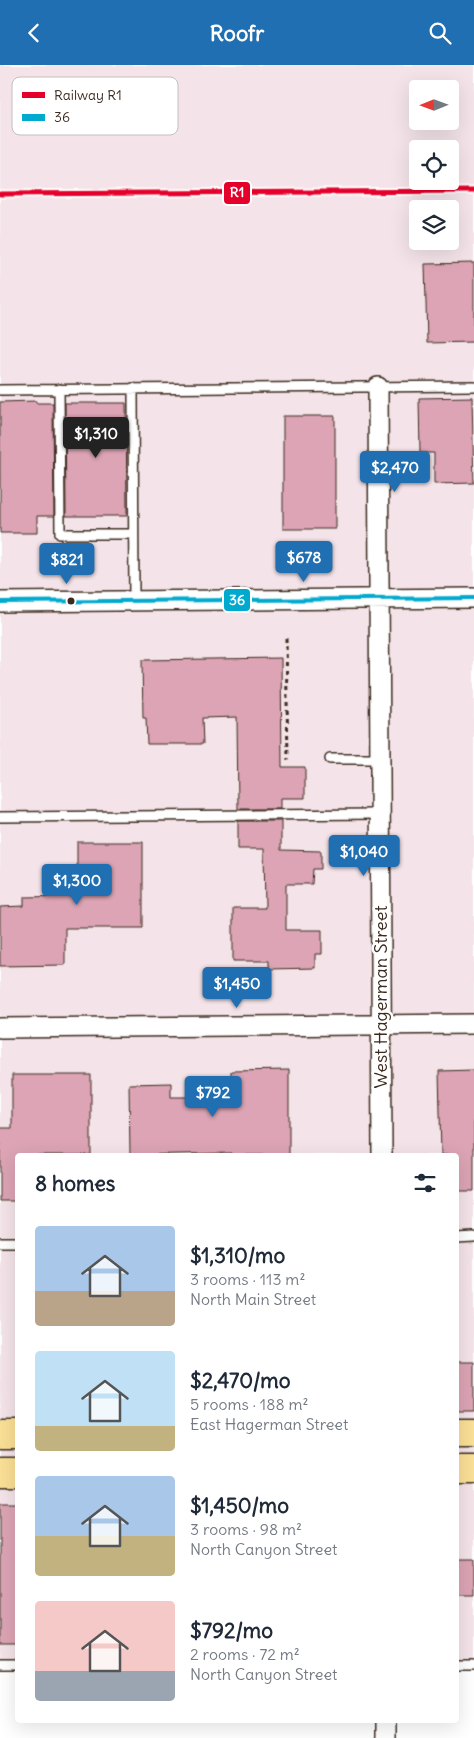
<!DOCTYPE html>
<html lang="en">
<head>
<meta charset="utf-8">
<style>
	body { margin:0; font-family:Delius,sans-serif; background:#f6f6f7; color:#1f2937; height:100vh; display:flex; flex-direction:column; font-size:19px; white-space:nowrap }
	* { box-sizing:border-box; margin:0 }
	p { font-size:16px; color:#747a83 }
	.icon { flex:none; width:28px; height:28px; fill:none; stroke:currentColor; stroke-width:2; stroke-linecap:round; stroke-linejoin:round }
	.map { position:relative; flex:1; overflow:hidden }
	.sheet { position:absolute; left:15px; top:1088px; width:444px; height:570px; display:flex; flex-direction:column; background:#fff; border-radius:5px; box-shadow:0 5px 20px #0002 }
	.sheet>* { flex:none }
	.needle { width:32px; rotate:269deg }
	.tools { position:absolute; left:409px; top:15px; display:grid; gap:10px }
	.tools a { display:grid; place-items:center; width:50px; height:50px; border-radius:5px; background:#fff; box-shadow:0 5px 20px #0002; font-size:25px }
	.price { position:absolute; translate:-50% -42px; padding:0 11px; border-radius:5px; background:#1f6fb2; color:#fff; font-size:16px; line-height:32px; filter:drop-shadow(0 1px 2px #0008) }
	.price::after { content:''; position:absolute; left:50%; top:30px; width:15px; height:11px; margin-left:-8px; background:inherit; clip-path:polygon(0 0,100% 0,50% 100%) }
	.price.current { background:#222; color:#fff }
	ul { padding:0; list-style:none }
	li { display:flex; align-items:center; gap:15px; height:125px; padding:0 20px }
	li span { display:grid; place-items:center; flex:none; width:140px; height:100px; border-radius:5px; color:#555 }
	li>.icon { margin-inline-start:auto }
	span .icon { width:60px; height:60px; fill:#fffc; stroke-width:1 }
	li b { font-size:21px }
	h2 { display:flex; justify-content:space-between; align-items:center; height:60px; padding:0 20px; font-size:21px }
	header { display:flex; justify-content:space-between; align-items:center; height:65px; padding:0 20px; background:#1f6fb2; color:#fff; font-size:22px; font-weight:700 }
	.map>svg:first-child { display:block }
	.built { fill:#f4e4e9; fill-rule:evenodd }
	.building { fill:#dca4b5; stroke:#3b2a1e }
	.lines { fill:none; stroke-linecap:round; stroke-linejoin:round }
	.lane-casing { stroke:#3b2a1e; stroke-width:12 }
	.street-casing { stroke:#3b2a1e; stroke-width:22 }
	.highway-casing { stroke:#3b2a1e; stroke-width:31 }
	.path { stroke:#3b2a1e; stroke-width:3; stroke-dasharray:4 4; stroke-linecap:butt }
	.lane { stroke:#fff; stroke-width:9 }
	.street { stroke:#fff; stroke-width:19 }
	.highway { stroke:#fadf96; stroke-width:28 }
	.bus-1-casing { stroke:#fff; stroke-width:8 }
	.bus-1 { stroke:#00a9ce; stroke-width:4 }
	.rail-1-casing { stroke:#fff; stroke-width:9 }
	.rail-1 { stroke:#e4002b; stroke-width:5 }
	.bus-dot { fill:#3b2a1e; stroke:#fff; stroke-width:2 }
	.labels { text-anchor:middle; stroke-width:5; stroke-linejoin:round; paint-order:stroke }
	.street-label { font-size:18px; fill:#3b2a1e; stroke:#fff }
	.key { fill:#fff; stroke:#c4bfbc; stroke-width:1 }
	.key-label { font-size:14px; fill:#3b2a1e }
	.line-badge { stroke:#fff; stroke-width:2 }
	.badge-label { font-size:14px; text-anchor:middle; font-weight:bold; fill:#fff }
</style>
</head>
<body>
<header><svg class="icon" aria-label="back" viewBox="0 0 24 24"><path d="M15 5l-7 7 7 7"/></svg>Roofr<svg class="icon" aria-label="search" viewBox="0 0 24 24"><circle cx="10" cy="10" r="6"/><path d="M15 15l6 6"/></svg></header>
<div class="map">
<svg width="474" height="1673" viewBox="0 0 474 1673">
	<rect width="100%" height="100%" fill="#fff"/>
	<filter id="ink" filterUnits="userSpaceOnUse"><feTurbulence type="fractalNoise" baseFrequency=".02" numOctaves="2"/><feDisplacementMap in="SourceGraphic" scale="10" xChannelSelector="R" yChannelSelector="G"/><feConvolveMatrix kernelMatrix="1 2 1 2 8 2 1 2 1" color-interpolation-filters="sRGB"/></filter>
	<g filter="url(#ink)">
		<path class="built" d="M0,0H474V1601H456V1090H18V1600H0ZM418,24H450V56H418ZM418,84H450V116H418ZM418,144H450V176H418Z"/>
		<path class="building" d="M474,198V277L427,278L425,199Z
			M472,332L474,418L434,419V388H420L419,333Z
			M36,336V338H53L54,451H37V468H0V337Z
			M65,338H126L127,451H66Z
			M283,351H335V464H283Z
			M281,593L282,702H305V733H280V744H238L237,652L202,653L203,679H147L146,653H143L142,595Z
			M238,756H281V785L321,786V804H313L312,819H286V865H322V889H315V903L269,904V896H233V843H265L264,784H238Z
			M77,777H143V863H65V900L0,901V842L24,841V832L77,831Z
			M289,1005V1090H231V1088L130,1090L129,1019L171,1018V1032H231V1006Z
			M474,1005V1126H456V1090H441L439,1006Z
			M12,1010H91V1090H18V1136H0V1063H12Z
			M456,1297H474V1346H456Z
			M0,1438H18V1580H0Z
			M456,1494H474V1530H456Z"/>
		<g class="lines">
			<defs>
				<path id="lane" d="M133,323L134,536
					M59,324L60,469H133
					M0,325L474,321
					M330,694H380
					M0,752L381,749
					M456,1173L474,1172
					M0,1177H18
					M0,1600H18
					M456,1601H474"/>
				<path id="street" d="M378,322L382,1090
					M0,537L474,533
					M0,963L474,959
					M386,1655V1673"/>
				<path id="highway" d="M456,1368H474
					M0,1370H18
					M456,1405H474
					M0,1407H18"/>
			</defs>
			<use href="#lane" class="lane-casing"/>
			<use href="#street" class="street-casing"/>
			<use href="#highway" class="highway-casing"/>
			<path class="path" d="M286,573L288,695"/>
			<use href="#lane" class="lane"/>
			<use href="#street" class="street"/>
			<use href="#highway" class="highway"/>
			<defs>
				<path id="bus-1" d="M0,537L474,533"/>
			</defs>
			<use href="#bus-1" class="bus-1-casing"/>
			<use href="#bus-1" class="bus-1"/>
			<defs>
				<path id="rail-1" d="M0,129L474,126"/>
			</defs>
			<use href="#rail-1" class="rail-1-casing"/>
			<use href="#rail-1" class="rail-1"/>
		</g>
	</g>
	<circle class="bus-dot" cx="71" cy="536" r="4.5"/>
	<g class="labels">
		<g class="street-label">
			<text transform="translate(381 932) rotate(-90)" y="6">West Hagerman Street</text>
		</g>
	</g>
	<rect x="12" y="12" width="166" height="58" rx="8" class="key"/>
	<rect x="22" y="27" width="23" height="6" fill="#e4002b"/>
	<rect x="22" y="49" width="23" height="7" fill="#00a9ce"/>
	<g class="key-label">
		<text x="54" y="35">Railway R1</text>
		<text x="54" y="57">36</text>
	</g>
	<g class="line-badge">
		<rect x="223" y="116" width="28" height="24" rx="5" fill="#e4002b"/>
		<rect x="223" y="523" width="28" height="24" rx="5" fill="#00a9ce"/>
	</g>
	<g class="badge-label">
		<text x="237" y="132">R1</text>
		<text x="237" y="540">36</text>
	</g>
</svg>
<div class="tools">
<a><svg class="needle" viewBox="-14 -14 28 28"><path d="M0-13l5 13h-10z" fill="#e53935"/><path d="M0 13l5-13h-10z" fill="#747a83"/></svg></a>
<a><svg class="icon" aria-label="locate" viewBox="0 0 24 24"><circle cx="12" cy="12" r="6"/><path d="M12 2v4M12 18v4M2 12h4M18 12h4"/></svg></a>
<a><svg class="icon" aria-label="layers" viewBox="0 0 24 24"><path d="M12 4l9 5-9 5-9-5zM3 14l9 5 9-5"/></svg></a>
</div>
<b class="price current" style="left:96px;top:394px">$1,310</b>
<b class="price" style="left:395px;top:428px">$2,470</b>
<b class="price" style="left:304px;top:518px">$678</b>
<b class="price" style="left:67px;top:520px">$821</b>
<b class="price" style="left:364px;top:812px">$1,040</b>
<b class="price" style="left:77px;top:841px">$1,300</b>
<b class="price" style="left:237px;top:944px">$1,450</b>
<b class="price" style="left:213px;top:1053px">$792</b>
<section class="sheet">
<h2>8 homes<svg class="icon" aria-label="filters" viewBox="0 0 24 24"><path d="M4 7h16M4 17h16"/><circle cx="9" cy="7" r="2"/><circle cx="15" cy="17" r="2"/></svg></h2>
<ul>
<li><span style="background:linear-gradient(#a9c7e8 65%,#b9a48a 0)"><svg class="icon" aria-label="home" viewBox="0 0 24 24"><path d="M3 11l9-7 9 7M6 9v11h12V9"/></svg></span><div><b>$1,310/mo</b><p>3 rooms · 113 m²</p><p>North Main Street</p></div></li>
<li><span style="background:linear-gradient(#bfe0f5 75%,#c2b280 0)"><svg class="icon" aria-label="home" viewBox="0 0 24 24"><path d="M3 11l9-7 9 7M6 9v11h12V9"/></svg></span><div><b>$2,470/mo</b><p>5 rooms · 188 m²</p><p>East Hagerman Street</p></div></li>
<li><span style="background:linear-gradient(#a9c7e8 60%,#c2b280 0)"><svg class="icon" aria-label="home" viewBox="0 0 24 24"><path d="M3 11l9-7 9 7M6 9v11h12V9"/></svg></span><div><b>$1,450/mo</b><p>3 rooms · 98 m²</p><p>North Canyon Street</p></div></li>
<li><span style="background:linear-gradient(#f6c9c9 70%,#9aa5b1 0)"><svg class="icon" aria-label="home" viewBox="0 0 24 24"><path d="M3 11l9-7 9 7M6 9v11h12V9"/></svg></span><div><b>$792/mo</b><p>2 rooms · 72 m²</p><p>North Canyon Street</p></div></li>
</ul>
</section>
</div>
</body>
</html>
